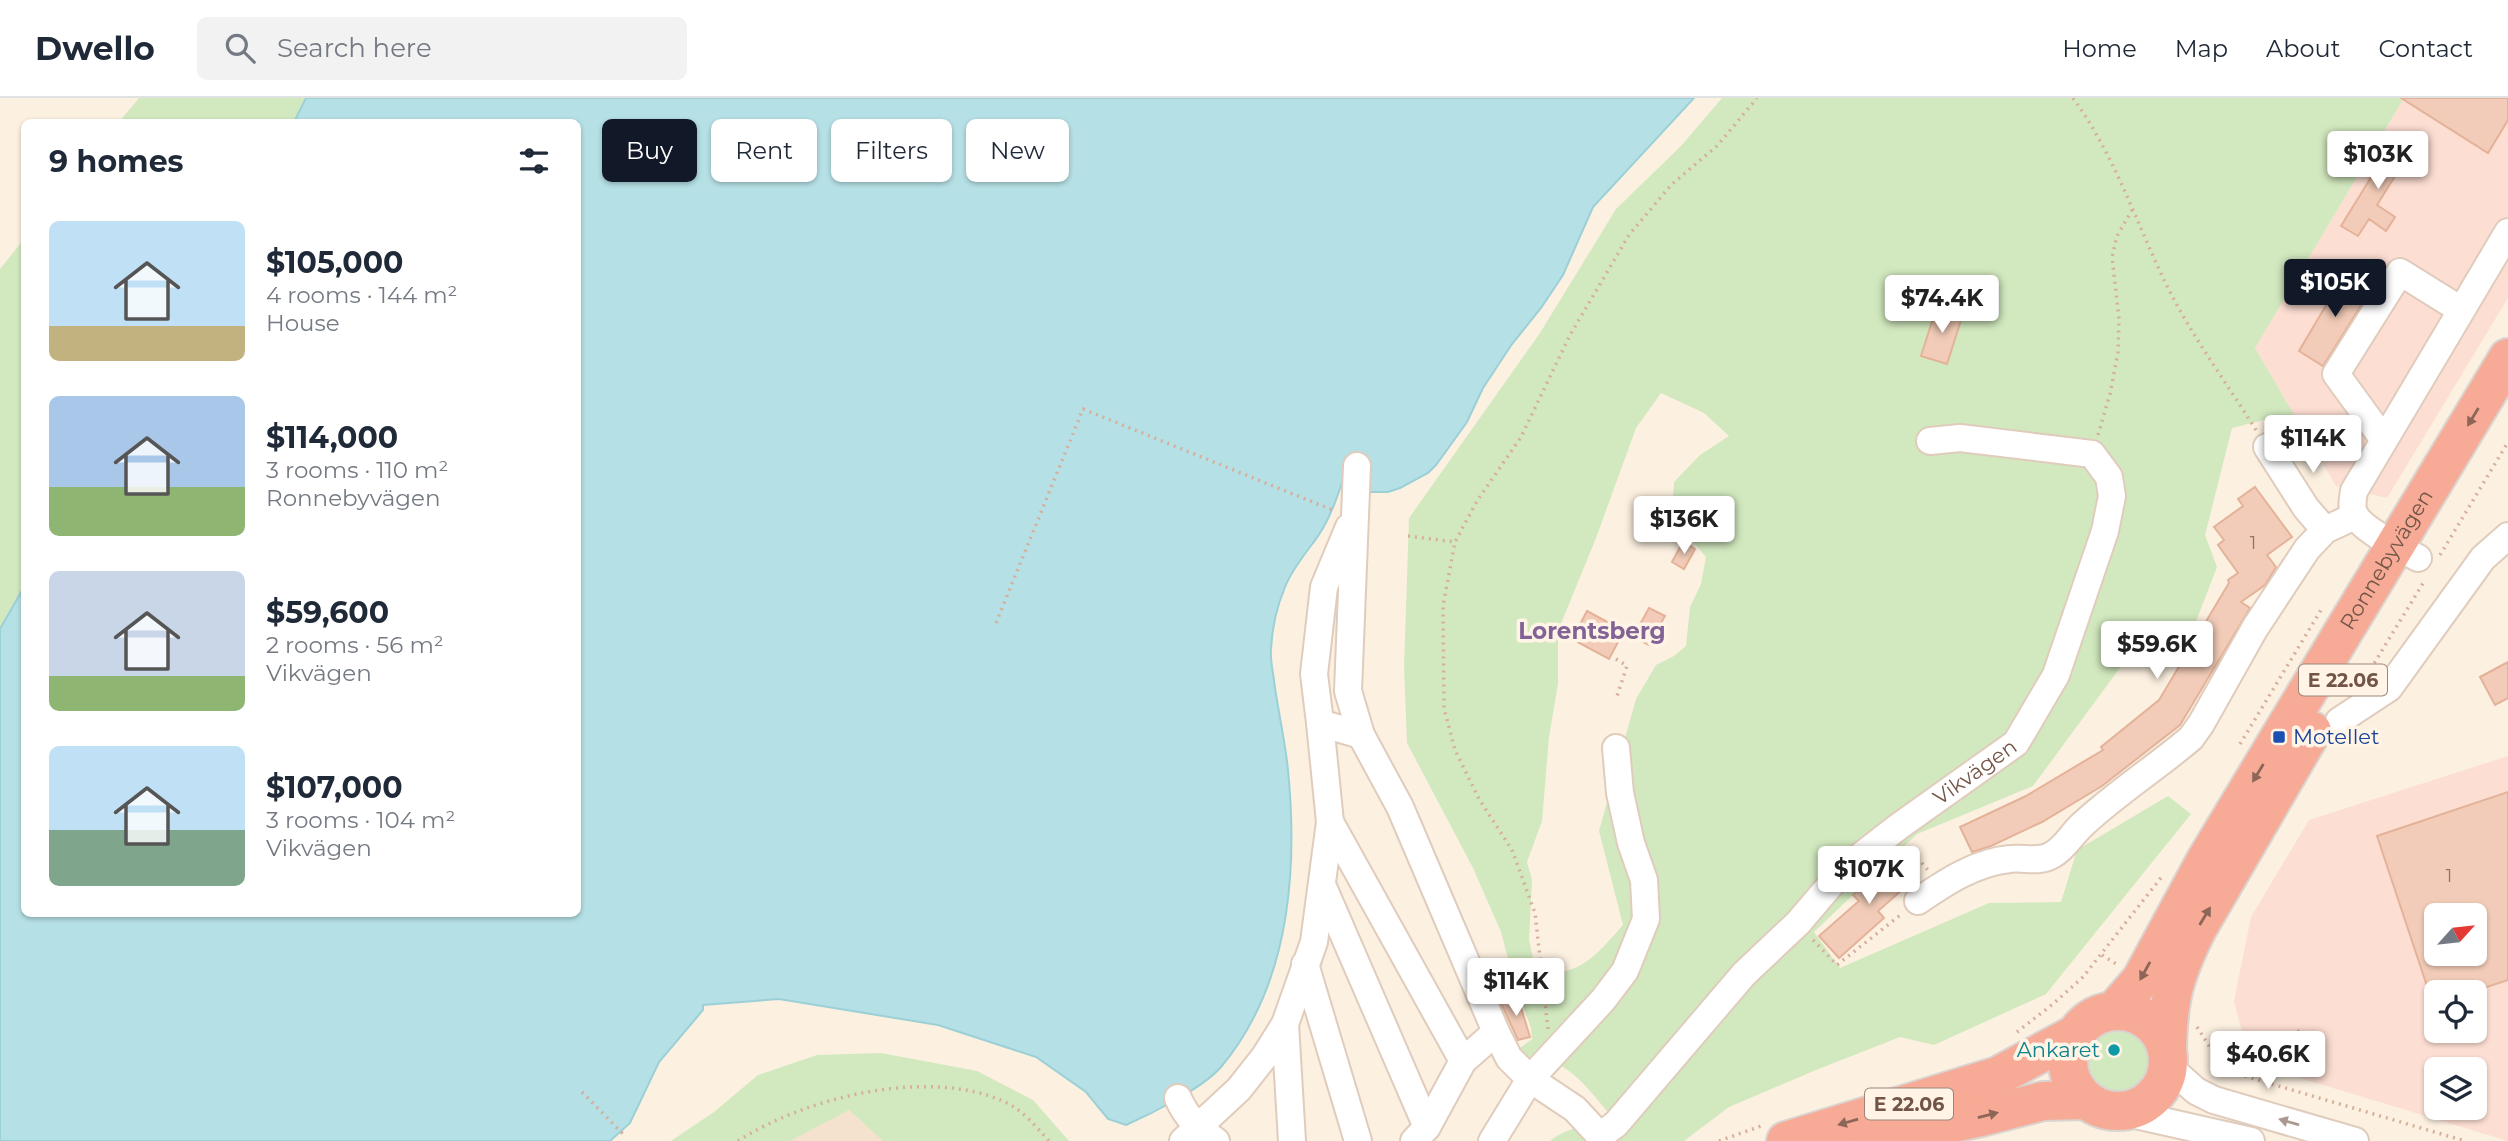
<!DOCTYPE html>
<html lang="en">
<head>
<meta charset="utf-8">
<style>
	body { margin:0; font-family:Montserrat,sans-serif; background:#f2f2f3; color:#1f2937; height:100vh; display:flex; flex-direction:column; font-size:26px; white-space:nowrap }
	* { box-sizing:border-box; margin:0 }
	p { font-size:23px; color:#747a83 }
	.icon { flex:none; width:38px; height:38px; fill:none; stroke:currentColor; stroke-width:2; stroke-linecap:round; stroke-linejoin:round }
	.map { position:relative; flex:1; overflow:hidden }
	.drawer { position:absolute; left:21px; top:21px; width:560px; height:798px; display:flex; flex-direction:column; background:#fff; border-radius:10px; box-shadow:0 2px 5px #0004 }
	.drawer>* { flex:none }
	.hud { position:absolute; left:602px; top:21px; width:665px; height:63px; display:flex; gap:14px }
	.needle { width:46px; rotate:63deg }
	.buttons { position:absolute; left:2424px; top:805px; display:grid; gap:14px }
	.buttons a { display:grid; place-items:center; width:63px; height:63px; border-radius:10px; background:#fff; box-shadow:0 2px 5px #0004; font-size:35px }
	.price { position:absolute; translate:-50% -60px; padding:0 16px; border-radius:7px; background:#fff; color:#222; font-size:23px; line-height:46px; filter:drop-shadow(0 2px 4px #0008) }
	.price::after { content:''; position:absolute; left:50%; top:42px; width:21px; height:16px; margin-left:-10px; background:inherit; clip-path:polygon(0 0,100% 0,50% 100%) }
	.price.selected { background:#111827; color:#fff }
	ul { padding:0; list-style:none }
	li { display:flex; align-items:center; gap:21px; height:175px; padding:0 28px }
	li span { display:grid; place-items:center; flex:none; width:196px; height:140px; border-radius:10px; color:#555 }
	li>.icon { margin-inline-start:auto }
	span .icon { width:84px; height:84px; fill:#fffc; stroke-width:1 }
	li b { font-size:30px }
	h2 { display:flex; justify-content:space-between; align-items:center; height:84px; padding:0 28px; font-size:30px }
	.tag { padding:0 24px; border-radius:10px; background:#fff; box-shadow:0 2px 5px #0004; font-size:24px; line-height:63px }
	.tag.selected { background:#111827; color:#fff }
	header { display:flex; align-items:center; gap:42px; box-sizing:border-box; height:98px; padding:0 35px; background:#fff; border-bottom:2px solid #e0e1e3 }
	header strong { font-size:33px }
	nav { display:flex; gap:38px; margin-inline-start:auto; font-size:24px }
	.search { width:490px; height:63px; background:#f2f2f3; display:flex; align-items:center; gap:18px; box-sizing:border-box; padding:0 24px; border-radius:10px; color:#747a83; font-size:26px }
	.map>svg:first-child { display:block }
	.residential { fill:#f4e1ce }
	.commercial { fill:#fdded3; fill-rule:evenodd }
	.green { fill:#d2e9bf; fill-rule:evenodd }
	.water { fill:#b5e0e5; stroke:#9bd0d7; stroke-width:2 }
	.building { fill:#f2ccb8; stroke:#e4b298; stroke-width:2; fill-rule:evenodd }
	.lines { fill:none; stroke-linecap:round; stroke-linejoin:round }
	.minor-casing { stroke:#e0ccbc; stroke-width:30 }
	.highway-casing { stroke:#dbd3cf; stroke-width:42 }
	.path { stroke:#d6af9b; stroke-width:3.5; stroke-dasharray:2 5; stroke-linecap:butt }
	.minor { stroke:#fff; stroke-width:26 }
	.highway { stroke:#f7ab96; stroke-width:38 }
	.oneway { fill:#8d6657 }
	.oneway2 { fill:#ab9991 }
	.transit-dot { fill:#1a4fb4; stroke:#fff4e6; stroke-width:2.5 }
	.culture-dot { fill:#0f9aa8; stroke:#fff4e6; stroke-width:2.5 }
	.labels { text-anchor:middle; stroke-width:7; stroke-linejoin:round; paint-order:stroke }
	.number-label { font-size:18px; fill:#937363 }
	.shield { fill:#fff4e6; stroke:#9d8577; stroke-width:2 }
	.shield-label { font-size:19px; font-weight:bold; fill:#735547 }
	.street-label { font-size:21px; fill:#735547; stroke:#fff4e6 }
	.transit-label { font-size:21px; fill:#164399; stroke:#fff4e6; text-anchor:start }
	.culture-label { font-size:21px; fill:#0d838f; stroke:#fff4e6; text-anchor:end }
	.neighbourhood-label { font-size:23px; font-weight:bold; fill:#836396; stroke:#fff4e6 }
</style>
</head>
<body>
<header>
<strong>Dwello</strong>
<div class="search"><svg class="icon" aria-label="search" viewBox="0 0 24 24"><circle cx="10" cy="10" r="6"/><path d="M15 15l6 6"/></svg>Search here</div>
<nav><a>Home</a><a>Map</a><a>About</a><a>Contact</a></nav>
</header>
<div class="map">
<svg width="2508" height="1043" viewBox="0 0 2508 1043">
	<rect width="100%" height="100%" fill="#fcf0e0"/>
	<path class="residential" d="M849,1012L883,1043H790L798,1038Z"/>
	<path class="commercial" d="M2404,0H2508V200L2387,400L2336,388L2255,250Z
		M2508,658V1043L2264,969L2244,942L2234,903L2251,819L2309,722ZM2436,817H2474V856H2436ZM2436,894H2474V933H2436ZM2436,971H2474V1010H2436Z"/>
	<path class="green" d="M139,0H306L294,24H119Z
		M1722,0H2404L2255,250L2316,354L2308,359L2277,332L2268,321L2232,330L2205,437L2217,469L2192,534L2125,563L2033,688L1917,736L1814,834L1840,870L1989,805L2061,804L2077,752L2168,698L2191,716L2046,896L1934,947L1900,939L1816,972L1729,1009L1684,1043H1550C1564,1031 1592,1025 1611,1018C1587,989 1564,956 1523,959L1520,950L1532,941L1531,930L1513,880L1501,834L1473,770L1407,645L1404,569L1409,420L1540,235L1616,111L1681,48ZM1661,295L1704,315L1729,338L1700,357L1674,384L1672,418L1706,459L1701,486L1690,509L1686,548L1674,558L1656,567L1636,601L1599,733L1623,827C1596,857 1580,880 1536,874L1529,842L1532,782L1527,764L1542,723L1549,639L1558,586V533L1596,440L1636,330Z
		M24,141V489L0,531V171Z
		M2083 963a36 36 0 1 1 72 0a36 36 0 1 1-72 0Z
		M881,955L977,973L1033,1002L1069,1043H883L849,1012L790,1043H671L714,1014L758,977L817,957Z"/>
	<path class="water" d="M306,0H1694L1593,109L1563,177L1541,210L1512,246L1483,290L1467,324L1436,367L1428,375L1400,390L1388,394H1370L1367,362H1348C1342,388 1330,424 1313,445C1303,458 1291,474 1285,489C1277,508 1272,531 1271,551C1270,562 1273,573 1274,583C1278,613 1285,642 1288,672C1298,774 1289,888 1221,969C1203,990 1151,1016 1126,1027L1108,1021L1086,994L1036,959L938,927L779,901L703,907V912L659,964L630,1025L610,1043H0V531L24,489V816H578V24H294Z"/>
	<path class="building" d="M2401,0H2508V22L2488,55Z
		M2396,39L2413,49L2377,107L2395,119L2386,133L2369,121L2358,138L2341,128Z
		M2346,174L2372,190L2323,268L2299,253Z
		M1937,208L1963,216L1947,266L1921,258Z
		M2255,389L2292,439L2267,457L2276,469L2265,487L2241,504L2250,510L2180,627L2102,688L2042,724L1991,748L1972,754L1960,729L2026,698L2103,652L2101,649L2159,602L2229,485L2228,482L2238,475L2218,447L2224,442L2214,429L2243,408L2238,401Z
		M1683,444L1695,451L1684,471L1672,464Z
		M1649,510L1665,518L1649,547L1633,539Z
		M1587,513L1624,533L1609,561L1572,541Z
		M2508,564V600L2495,607L2480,579Z
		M2508,694V882L2472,894H2429L2377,738ZM2436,817H2474V856H2436Z
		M1900,756L1919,777L1878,813L1884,820L1839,860L1819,838L1859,803L1853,797Z
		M1518,900L1530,939L1518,942L1501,905Z"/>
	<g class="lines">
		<defs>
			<g id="minor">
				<path d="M2384,342L2336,276L2400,174L2461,212"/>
				<path d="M2267,349L2306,410L2325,432"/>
				<path d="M1357,368L1348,593L1361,637"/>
				<path d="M2418,460C2401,450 2361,432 2354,415C2351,408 2353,400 2354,393L2508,134"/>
				<path d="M2339,623L2389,590L2483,460L2508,438"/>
				<path d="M1320,625L1314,576L1324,489L1349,429"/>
				<path d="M1330,724L1463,963"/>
				<path d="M1323,789L1427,1029"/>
				<path d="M1918,803C1946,784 1976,764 2010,761C2024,759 2039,765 2052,757C2065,750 2072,736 2082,727C2116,695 2156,670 2191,640L2201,626L2255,530L2307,451L2325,432L2355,418"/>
				<path d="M1305,866L1358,1043"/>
				<path d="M1285,926L1292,1043"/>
				<path d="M2168,968L2196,993L2214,1002L2355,1043"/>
				<path d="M1178,1000C1186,1019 1199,1031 1216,1043"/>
				<path d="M2118,1013L2251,1043"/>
				<path id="s1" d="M1183,1043L1239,991L1265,958L1285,926L1314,844L1330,724L1320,625L1361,637L1400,709L1496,934L1509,960L1530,981L1575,1011L1600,1038L1616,1026L1744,876L1798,825L1844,771L1898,729L2016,645L2056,577L2105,433L2112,398L2109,379L2092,356L1960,340L1930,343"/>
				<path d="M1414,1043L1427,1029L1463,963L1496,934"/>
				<path d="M1492,1043L1530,981L1603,902L1625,873L1646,821L1644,782L1631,745L1620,695L1616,650"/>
			</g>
			<g id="highway">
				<path id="s2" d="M2114,913L2141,882L2206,762L2508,260"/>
				<circle cx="2118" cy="963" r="50"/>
				<path d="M2167,951C2168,901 2174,877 2197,831L2312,633"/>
				<path d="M1786,1043L1998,978L2076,936"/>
				<path d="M1871,1043L1981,1019L2043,1003L2086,1002"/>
			</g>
		</defs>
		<use href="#minor" class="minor-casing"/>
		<use href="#highway" class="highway-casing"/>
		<path class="path" d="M2073,0C2114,56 2136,124 2166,186C2191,237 2226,284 2256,332
			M2098,337L2110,296L2118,254L2119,221L2112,159L2117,138L2132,112
			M1408,438L1455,444
			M2440,457L2508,344
			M996,525L1083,311L1335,413
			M1616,561L1627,568L1617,598
			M2367,577L2425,482
			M2240,646L2321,512
			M1908,749L1928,772
			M1813,842L1837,867L1903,815
			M2102,857L2118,867
			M2197,929L2211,951L2238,976L2465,1043
			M1548,931L1535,815L1512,752L1479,701L1455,652L1444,610L1443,508L1455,444L1477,403L1521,339L1570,237L1629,137L1671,87L1717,48L1757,0
			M2017,934L2053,906L2083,879L2164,776
			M2211,975L2222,962L2258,951L2301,932
			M582,994L626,1039
			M738,1043C806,999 929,969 1005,1004C1023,1012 1036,1029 1049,1043
			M1719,1043L1761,1028"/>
		<use href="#minor" class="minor"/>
		<use href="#highway" class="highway"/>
	</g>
	<defs><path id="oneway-solid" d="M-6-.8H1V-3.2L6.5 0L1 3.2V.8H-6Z" transform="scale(1.75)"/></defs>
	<g class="oneway">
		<use href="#oneway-solid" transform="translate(2473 319) rotate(121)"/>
		<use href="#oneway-solid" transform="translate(2258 675) rotate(121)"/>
		<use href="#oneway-solid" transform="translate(2205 818) rotate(-59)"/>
		<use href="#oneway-solid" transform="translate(2145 873) rotate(119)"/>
		<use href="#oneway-solid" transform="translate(1988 1017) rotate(-14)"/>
		<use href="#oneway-solid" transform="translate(1848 1024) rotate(164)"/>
	</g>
	<use class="oneway2" href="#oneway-solid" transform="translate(2289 1024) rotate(-164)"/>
	<rect class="transit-dot" x="2272" y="632" width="14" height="14" rx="3.5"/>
	<circle class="culture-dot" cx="2114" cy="952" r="7"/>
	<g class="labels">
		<g class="number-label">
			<text x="2253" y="451">1</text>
			<text x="2449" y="784">1</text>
		</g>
		<g class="shield">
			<rect x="2299" y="566.5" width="88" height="31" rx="5"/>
			<rect x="1865" y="990.5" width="88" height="31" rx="5"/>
		</g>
		<g class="shield-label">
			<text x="2343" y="589">E 22.06</text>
			<text x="1909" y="1013">E 22.06</text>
		</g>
		<g class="street-label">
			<text dy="7" stroke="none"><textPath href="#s2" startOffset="528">Ronnebyvägen</textPath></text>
			<text dy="7" stroke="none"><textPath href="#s1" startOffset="1508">Vikvägen</textPath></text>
		</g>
		<g class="transit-label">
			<text x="2293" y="646">Motellet</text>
		</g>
		<g class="culture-label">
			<text x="2100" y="959">Ankaret</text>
		</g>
		<g class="neighbourhood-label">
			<text x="1592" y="541">Lorentsberg</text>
		</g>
	</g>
</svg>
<div class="buttons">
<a><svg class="needle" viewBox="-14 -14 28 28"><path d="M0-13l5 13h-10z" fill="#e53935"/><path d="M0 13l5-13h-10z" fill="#747a83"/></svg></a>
<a><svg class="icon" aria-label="locate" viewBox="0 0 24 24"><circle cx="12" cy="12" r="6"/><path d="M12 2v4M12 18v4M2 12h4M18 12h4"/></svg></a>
<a><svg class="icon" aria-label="layers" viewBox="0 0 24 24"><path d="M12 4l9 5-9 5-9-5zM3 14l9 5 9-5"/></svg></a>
</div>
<b class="price" style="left:2378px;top:93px">$103K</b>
<b class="price selected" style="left:2335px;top:221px">$105K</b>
<b class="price" style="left:1942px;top:237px">$74.4K</b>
<b class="price" style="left:2313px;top:377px">$114K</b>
<b class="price" style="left:1684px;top:458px">$136K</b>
<b class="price" style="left:2157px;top:583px">$59.6K</b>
<b class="price" style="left:1869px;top:808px">$107K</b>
<b class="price" style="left:1516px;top:920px">$114K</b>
<b class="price" style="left:2268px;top:993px">$40.6K</b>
<div class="hud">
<a class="tag selected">Buy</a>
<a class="tag">Rent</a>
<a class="tag">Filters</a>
<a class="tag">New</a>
</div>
<section class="drawer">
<h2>9 homes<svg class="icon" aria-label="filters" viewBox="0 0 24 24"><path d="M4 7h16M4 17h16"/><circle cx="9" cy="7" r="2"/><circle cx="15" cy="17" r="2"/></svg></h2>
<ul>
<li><span style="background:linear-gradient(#bfe0f5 75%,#c2b280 0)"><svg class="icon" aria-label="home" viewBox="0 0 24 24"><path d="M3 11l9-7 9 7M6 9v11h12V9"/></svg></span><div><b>$105,000</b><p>4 rooms · 144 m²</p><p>House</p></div></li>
<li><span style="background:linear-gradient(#a9c7e8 65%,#8fb573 0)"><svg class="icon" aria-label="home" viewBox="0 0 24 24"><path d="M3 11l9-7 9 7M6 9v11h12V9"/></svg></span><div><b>$114,000</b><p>3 rooms · 110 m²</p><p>Ronnebyvägen</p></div></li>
<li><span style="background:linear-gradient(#c9d6e8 75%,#8fb573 0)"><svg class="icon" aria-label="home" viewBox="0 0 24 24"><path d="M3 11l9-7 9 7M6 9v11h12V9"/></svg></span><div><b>$59,600</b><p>2 rooms · 56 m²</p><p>Vikvägen</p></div></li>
<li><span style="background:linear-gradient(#bfe0f5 60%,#7fa58c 0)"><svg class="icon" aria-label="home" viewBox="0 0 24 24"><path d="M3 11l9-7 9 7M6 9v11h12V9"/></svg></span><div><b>$107,000</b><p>3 rooms · 104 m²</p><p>Vikvägen</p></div></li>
</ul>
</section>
</div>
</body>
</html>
